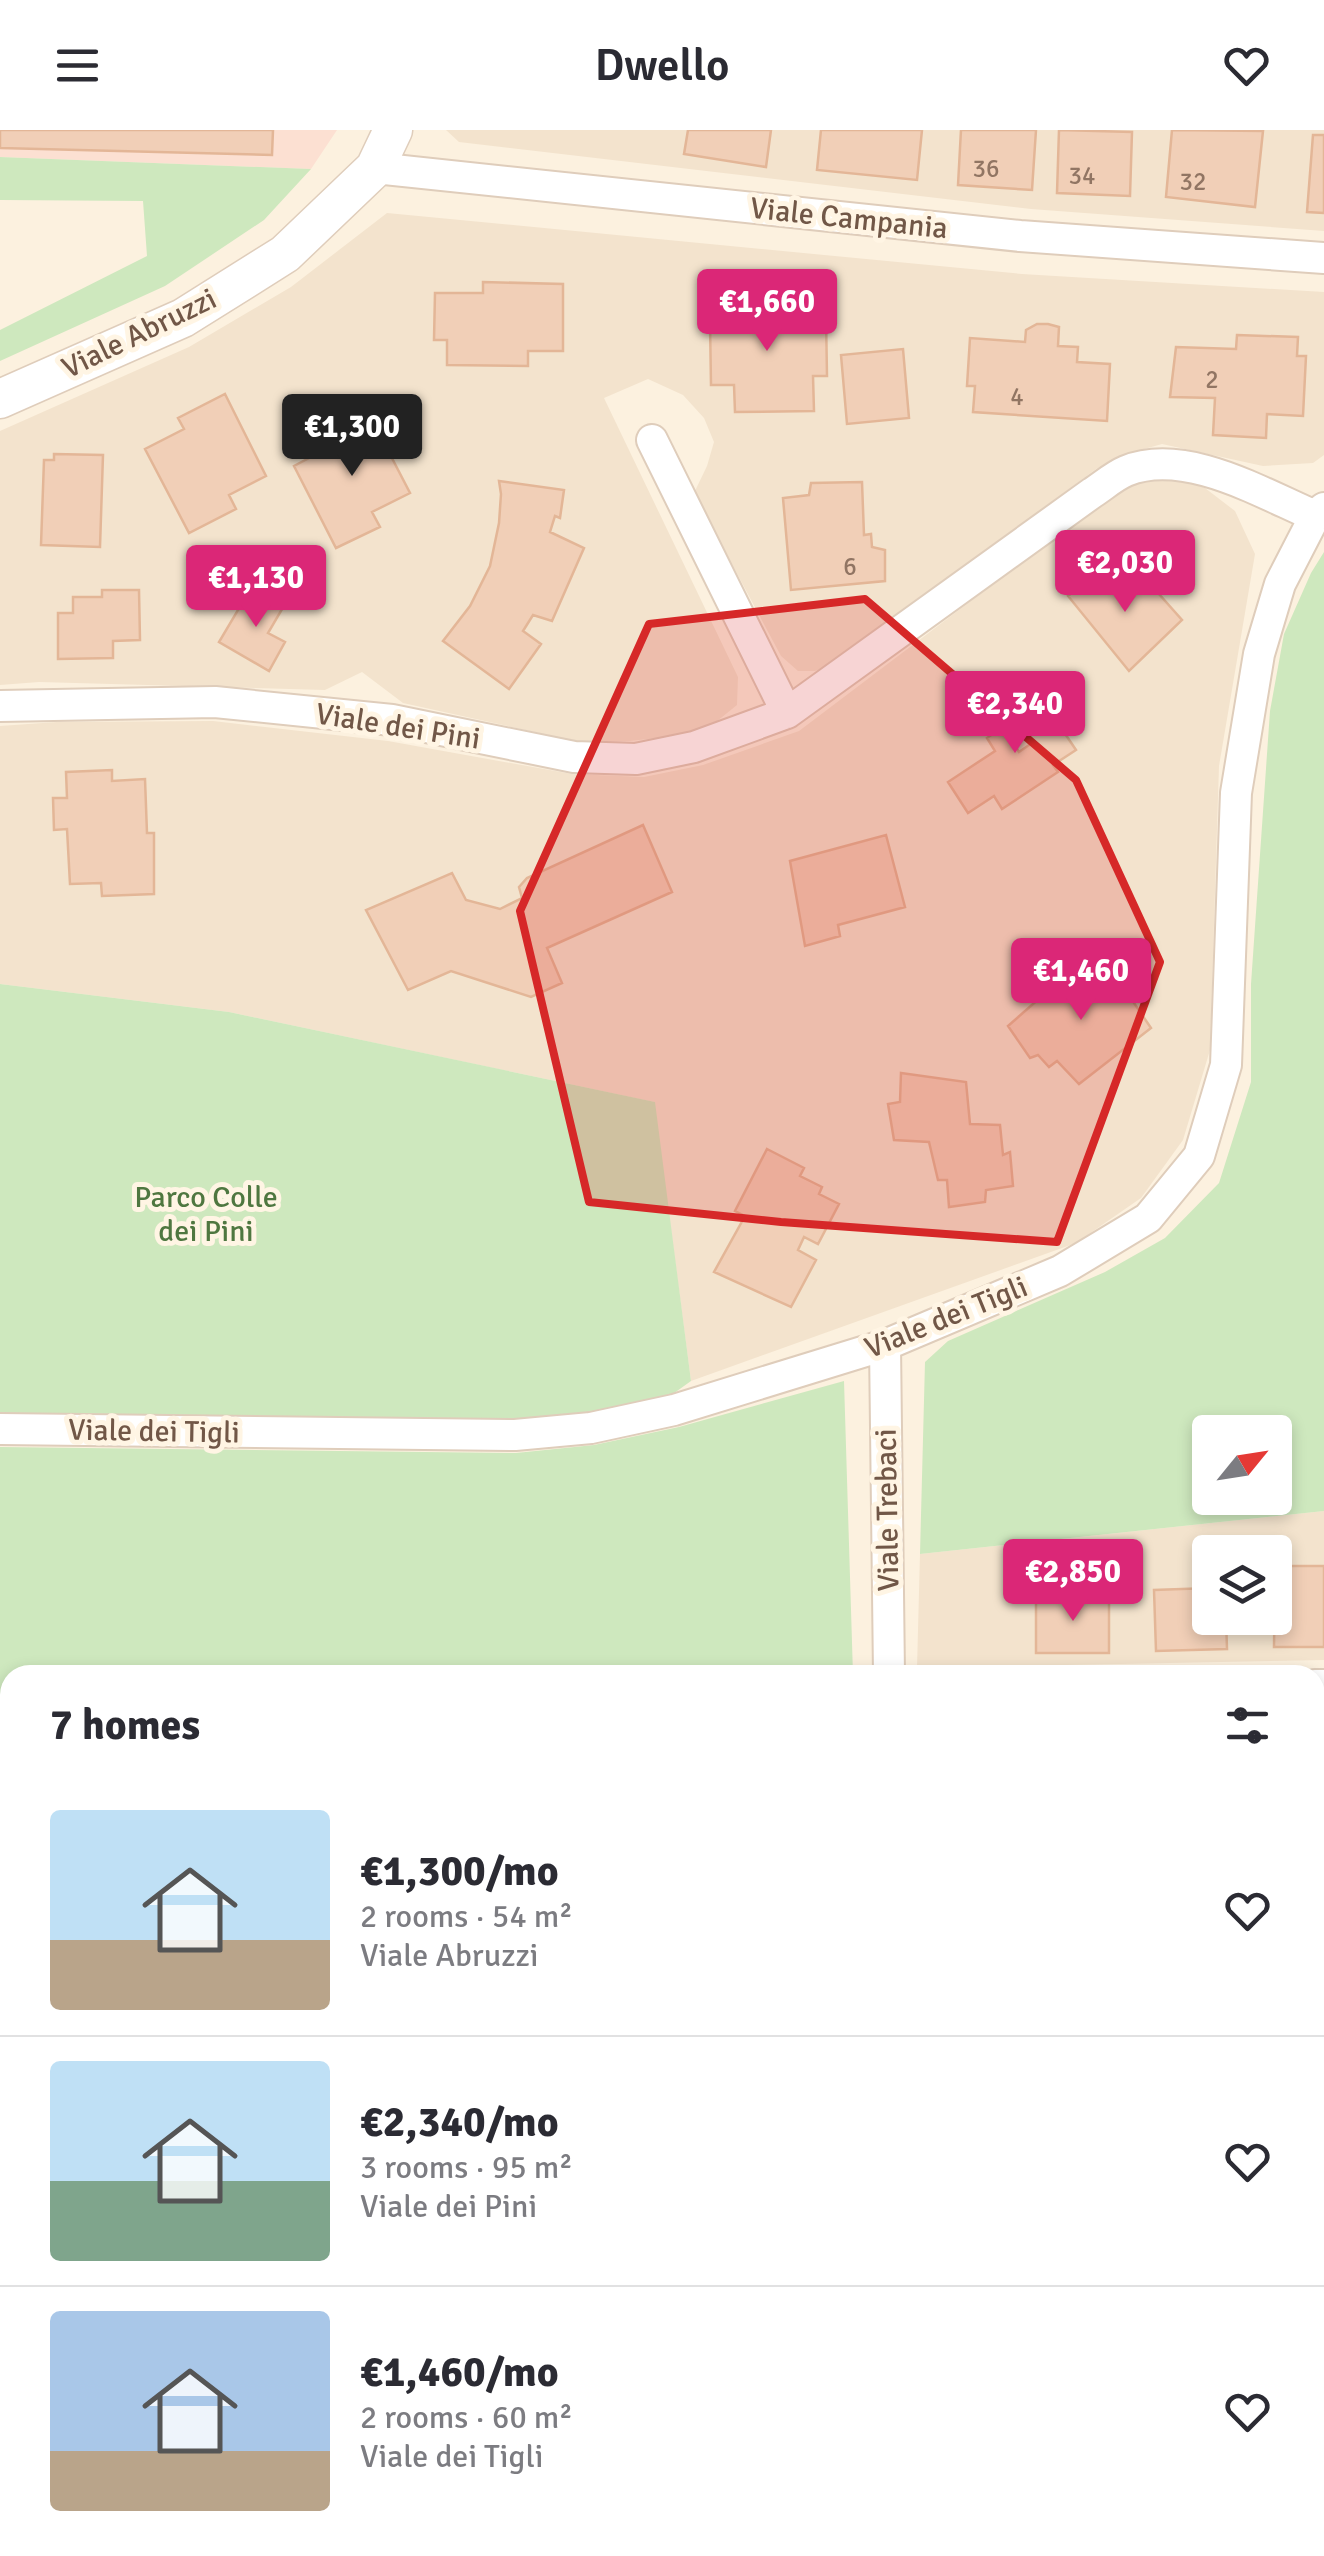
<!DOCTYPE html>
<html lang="en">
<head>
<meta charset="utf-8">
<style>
	body { margin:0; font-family:Signika,sans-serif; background:#f7f7f7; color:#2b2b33; height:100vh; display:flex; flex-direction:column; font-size:38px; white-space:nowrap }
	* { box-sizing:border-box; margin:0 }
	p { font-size:32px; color:#7c7c81 }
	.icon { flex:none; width:55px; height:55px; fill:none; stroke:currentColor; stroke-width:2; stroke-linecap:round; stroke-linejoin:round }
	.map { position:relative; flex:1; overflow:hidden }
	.details { position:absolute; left:0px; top:1535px; width:1325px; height:892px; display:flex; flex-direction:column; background:#fff; border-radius:30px 30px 0 0; box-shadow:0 5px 15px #0003 }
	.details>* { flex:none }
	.needle { width:65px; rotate:60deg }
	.fabs { position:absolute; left:1192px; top:1285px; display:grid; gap:20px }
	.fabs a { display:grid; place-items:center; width:100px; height:100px; border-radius:10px; background:#fff; box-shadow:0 5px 15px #0003; font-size:50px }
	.price { position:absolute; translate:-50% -85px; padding:0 22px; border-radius:10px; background:#db2777; color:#fff; font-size:32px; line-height:65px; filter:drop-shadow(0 2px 5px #0008) }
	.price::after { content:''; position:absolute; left:50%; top:60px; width:30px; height:22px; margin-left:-15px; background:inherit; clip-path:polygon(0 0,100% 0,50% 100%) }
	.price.selected { background:#222; color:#fff }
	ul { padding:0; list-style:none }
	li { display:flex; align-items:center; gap:30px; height:250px; padding:0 50px }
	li+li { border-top:2px solid #e1e1e2 }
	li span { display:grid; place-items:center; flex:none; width:280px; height:200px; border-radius:10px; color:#555 }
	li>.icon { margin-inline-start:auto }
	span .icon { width:120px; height:120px; fill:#fffc; stroke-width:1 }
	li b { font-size:42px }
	h2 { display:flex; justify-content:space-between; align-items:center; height:120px; padding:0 50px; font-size:42px }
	header { display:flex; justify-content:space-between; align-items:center; height:130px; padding:0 50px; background:#fff; font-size:45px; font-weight:600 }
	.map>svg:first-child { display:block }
	.residential { fill:#f3e3cd; fill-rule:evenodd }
	.commercial { fill:#fce0d2 }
	.green { fill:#cee8be; fill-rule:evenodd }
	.building { fill:#f1cfb7; stroke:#e3b697; stroke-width:2.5 }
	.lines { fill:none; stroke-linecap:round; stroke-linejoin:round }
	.service-casing { stroke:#dfcdbb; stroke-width:19 }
	.minor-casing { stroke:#dfcdbb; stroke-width:34 }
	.tertiary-casing { stroke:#dfcdbb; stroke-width:41 }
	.service { stroke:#fff; stroke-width:15 }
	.minor { stroke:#fff; stroke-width:30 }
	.tertiary { stroke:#fff; stroke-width:38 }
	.marked { fill:#d62828; fill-opacity:0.2; stroke:#d62828; stroke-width:8; stroke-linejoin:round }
	.labels { text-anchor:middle; stroke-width:10; stroke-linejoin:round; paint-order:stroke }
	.number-label { font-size:25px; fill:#917563 }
	.street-label { font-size:30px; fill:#715747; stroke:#fff5e4 }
	.park-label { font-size:30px; fill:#4f7740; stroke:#fff5e4 }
</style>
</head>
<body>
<header><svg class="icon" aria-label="menu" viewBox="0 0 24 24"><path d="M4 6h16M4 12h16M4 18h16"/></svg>Dwello<svg class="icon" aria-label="heart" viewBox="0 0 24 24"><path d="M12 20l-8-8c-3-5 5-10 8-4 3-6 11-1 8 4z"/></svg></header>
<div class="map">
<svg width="1324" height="2426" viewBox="0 0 1324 2426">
	<rect width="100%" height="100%" fill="#fcf1df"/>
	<path class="residential" d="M446,0H1324V101L1031,79L459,12Z
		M387,83L1022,144L1324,162V325L1313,333L1263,336L1162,314L1130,323L1096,339L837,532L815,541H798L781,526L694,363L707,336L714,312L704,288L683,265L648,249L604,268L738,547L737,575L711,596L683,605L630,611L580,612L403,573L362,542L325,560L39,552L0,555V301L189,217L291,157Z
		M1174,347L1205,358L1235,381L1255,424L1219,636L1210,920L1183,1010L1141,1068L1076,1113L691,1251L654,972L229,882L0,854V596L57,592L213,591L388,611L572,644L644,647L703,635L799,601L1108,367L1143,349Z
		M1324,1381V1530L917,1538L920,1424ZM1210,1422H1275V1488H1210Z
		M1315,1581H1324V1733H1315Z
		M1,1702L10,1747V1932L0,1939Z
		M0,2224L10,2240V2418H117L122,2426H0Z
		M749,2418H1246L1243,2426H742Z"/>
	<path class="commercial" d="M0,0H337L311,39L0,27Z"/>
	<path class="green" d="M0,27L311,39L264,90L165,156L0,231V200L147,126L143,71L0,70Z
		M1324,422V1381L920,1424L925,1232L948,1211L1105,1142L1165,1108L1219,1053L1251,952V854L1270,581L1284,504L1311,443ZM1210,1302H1275V1368H1210Z
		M0,854L229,882L655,972L691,1251L670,1266L589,1282L514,1290L0,1284Z
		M844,1251L853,1545H10V1747L0,1700V1317L516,1323L594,1315L679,1297Z
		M1315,1733H1324V2161L1315,2136Z
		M10,1932V2240L0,2224V1939Z
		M117,2418H749L742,2426H122Z"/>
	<path class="building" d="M0,0H273L272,25L0,18Z
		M688,0H771L766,37L684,24Z
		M821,0H922L917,50L817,40Z
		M961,0H1036L1032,60L958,55Z
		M1059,0L1132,2L1130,66L1057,63Z
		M1172,0L1263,1L1255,77L1166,67Z
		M1313,5H1324V83L1307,82Z
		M483,152L563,154V221H528V236L447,235V210H434L435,163H483Z
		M782,165L783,186H826L827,246H813L814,281L735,282L734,255H711L710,193H721L720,167Z
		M1037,194H1048L1059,197L1058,216L1078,217L1077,232L1110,234L1107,291L973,282L975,256H967L970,208L1025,212L1026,200Z
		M1237,205L1298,207L1297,226H1306L1303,286L1267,284L1266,308L1213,305L1215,268L1170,267L1176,217L1236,219Z
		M903,219L909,288L847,294L841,225Z
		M225,264L266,346L229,365L236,379L189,403L145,319L184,299L178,288Z
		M367,280L410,363L372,382L380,397L336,418L294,336L330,317L323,303Z
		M54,324L103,325L100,417L41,415L44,330H54Z
		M499,351L564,360L560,388L555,386L550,402L584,418L552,491L533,485L523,501L541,514L509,559L443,511L470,476L490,436L499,393L501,364Z
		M862,352L864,405L871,404L872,417L885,420V451L791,460L783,368L809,365L811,353Z
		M1119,436L1142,461L1150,454L1182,490L1129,541L1068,466L1092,445L1100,453Z
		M102,460H139L140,510L113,511V528L58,529V483H73V467H102Z
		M248,463L288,469L268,503L285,512L269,541L219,512Z
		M1022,551L1043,580L1047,577L1076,620L1053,635L1058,642L1002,679L994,666L968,683L948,652L995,621L987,608L1003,597L1019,622L1032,613L1000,566Z
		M112,640V651L145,649L147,703H154V764L102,766L101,753L70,754L67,699L54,700L53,668H67L66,642Z
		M643,695L672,762L547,818L562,853L531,867L451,841L408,860L366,780L452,743L466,770L500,779L522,768L519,757L527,748Z
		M886,705L905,777L838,795L840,806L805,816L790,731Z
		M1104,829L1151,898L1079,954L1057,931L1049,937L1038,925L1030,928L1008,896L1065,846L1072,852Z
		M901,943L966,952L970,994L1000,995L1003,1025L1010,1022L1013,1056L986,1060L985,1072L949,1077L947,1050H938L929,1012L894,1010L888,974L900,972Z
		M767,1019L804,1038L800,1046L822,1057L819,1064L839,1074L818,1114L804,1107L798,1120L816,1130L791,1177L714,1142L745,1086L735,1081Z
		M1275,1436H1324V1517H1274Z
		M1210,1458V1488H1226L1227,1519L1156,1521L1154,1460Z
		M1078,1464H1109V1523H1036V1465Z
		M1323,1626L1324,1707H1319Z
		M0,2369L10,2387V2418H27L32,2426H0Z
		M827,2418H953L959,2423L957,2426H836Z"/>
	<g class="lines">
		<defs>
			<path id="service" d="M1315,1938L1324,1967
				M1315,2080L1324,2077
				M1315,2127L1324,2124"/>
			<path id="minor" d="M375,38L1020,106L1324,128
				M652,310L787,583
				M0,576L215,572L392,590L574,627L636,629L694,617L787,583L1092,363C1103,356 1114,346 1126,341C1185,317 1261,363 1315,386L1324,378
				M885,1215L889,1545
				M0,1299L515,1305L591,1298L674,1280L885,1215L1060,1141L1148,1088L1199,1026L1226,935L1236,663L1259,524L1280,454L1315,386
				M1315,1555H1324
				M1275,2426L1277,2418"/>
			<path id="tertiary" d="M0,269L183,188L285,124L375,38L393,0"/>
		</defs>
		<use href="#service" class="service-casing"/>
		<use href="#minor" class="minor-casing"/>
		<use href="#tertiary" class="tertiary-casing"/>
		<use href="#service" class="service"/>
		<use href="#minor" class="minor"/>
		<use href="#tertiary" class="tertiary"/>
	</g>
	<path class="marked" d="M865,469L1076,650L1160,832L1057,1112L781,1092L589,1072L520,781L649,494Z"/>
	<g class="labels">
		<g class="number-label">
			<text x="986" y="47">36</text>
			<text x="1082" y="54">34</text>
			<text x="1193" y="60">32</text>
			<text x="1212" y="258">2</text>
			<text x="1017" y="275">4</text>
			<text x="850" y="445">6</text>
		</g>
		<g class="street-label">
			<text transform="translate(849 88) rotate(6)" y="10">Viale Campania</text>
			<text transform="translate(139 203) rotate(-26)" y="10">Viale Abruzzi</text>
			<text transform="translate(398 596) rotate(9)" y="10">Viale dei Pini</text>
			<text transform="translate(946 1187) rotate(-22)" y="10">Viale dei Tigli</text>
			<text transform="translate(154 1301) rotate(1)" y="10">Viale dei Tigli</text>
			<text transform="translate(887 1380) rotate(-91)" y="10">Viale Trebaci</text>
		</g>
		<g class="park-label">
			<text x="206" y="1077">Parco Colle<tspan x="206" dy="34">dei Pini</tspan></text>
		</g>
	</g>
</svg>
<div class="fabs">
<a><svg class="needle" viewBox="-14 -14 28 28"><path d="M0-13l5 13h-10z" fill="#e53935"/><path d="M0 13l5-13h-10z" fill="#7c7c81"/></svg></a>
<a><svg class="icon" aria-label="layers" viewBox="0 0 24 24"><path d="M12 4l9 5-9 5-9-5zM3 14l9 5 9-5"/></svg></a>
</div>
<b class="price" style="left:767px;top:224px">€1,660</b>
<b class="price selected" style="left:352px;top:349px">€1,300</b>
<b class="price" style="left:1125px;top:485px">€2,030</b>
<b class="price" style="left:256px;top:500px">€1,130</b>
<b class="price" style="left:1015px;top:626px">€2,340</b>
<b class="price" style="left:1081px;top:893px">€1,460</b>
<b class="price" style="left:1073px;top:1494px">€2,850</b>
<section class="details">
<h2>7 homes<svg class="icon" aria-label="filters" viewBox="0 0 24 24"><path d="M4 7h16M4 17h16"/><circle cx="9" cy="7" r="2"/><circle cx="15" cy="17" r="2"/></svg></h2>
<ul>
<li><span style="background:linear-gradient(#bfe0f5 65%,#b9a48a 0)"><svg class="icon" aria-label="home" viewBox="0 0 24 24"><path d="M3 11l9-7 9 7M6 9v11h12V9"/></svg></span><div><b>€1,300/mo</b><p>2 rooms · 54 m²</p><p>Viale Abruzzi</p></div><svg class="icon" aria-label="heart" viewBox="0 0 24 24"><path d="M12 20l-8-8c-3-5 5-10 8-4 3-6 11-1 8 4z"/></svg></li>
<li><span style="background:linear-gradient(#bfe0f5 60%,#7fa58c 0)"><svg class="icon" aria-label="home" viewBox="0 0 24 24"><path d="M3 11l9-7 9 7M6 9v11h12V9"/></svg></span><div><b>€2,340/mo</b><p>3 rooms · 95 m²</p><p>Viale dei Pini</p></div><svg class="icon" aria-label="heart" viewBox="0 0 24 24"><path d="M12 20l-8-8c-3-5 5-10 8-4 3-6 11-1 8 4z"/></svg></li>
<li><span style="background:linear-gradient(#a9c7e8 70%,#b9a48a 0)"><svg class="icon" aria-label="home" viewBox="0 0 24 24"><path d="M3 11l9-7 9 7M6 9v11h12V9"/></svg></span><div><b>€1,460/mo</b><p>2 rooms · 60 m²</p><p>Viale dei Tigli</p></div><svg class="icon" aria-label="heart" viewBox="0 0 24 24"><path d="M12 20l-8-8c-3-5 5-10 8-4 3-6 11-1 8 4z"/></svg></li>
</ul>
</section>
</div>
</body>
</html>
